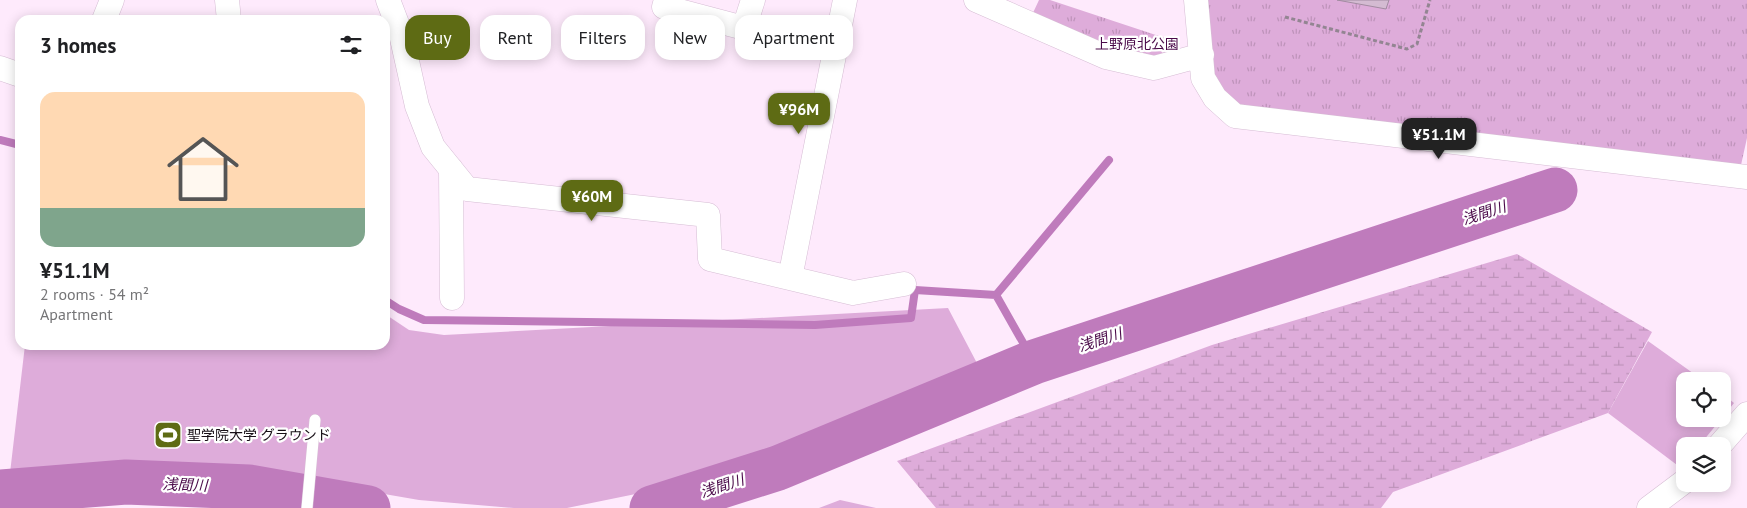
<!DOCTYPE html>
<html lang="en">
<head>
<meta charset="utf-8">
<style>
	body { margin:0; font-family:"PT Sans","Noto Sans JP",sans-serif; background:#f2f2f2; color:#202124; height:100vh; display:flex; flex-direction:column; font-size:19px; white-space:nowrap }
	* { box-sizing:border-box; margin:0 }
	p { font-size:16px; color:#757577 }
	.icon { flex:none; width:28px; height:28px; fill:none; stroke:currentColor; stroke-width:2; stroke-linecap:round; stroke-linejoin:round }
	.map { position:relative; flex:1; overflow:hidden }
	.side { position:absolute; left:15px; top:15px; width:375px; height:335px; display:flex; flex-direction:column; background:#fff; border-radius:15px; box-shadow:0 2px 12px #0003 }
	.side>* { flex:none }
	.top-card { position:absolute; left:405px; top:15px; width:475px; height:45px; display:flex; gap:10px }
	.buttons { position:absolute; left:1676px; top:372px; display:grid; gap:10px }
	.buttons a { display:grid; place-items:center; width:55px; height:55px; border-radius:10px; background:#fff; box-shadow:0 2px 12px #0003; font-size:25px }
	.price { position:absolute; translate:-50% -42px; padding:0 11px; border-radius:10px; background:#5e6b14; color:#fff; font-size:16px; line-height:32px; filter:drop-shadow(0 1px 2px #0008) }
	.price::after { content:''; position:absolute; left:50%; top:30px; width:15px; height:11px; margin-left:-8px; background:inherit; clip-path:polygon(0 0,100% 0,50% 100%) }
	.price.current { background:#222; color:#fff }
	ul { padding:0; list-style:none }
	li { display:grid; align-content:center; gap:10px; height:265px; padding:0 25px }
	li+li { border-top:1px solid #e0e0e0 }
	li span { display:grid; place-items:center; height:155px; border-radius:15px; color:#555 }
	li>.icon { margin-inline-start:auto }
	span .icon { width:90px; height:90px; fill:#fffc; stroke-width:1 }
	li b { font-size:21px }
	h2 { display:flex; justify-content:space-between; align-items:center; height:60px; padding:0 25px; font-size:21px }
	.chip { padding:0 18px; border-radius:15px; background:#fff; box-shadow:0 2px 12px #0003; font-size:18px; line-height:45px }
	.chip.current { background:#5e6b14; color:#fff }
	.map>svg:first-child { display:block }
	.grass { fill:#deacda }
	.wetland { fill:url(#wetland-marsh) }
	.park { fill:url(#park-tufts) }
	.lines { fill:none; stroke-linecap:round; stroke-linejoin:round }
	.stream { stroke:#bf7bbc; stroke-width:8 }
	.river { stroke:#bf7bbc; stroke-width:45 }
	.building { fill:#d4bbd2; stroke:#a28ba1 }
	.service-casing { stroke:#d6bdd4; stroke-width:12 }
	.minor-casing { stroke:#d6bdd4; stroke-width:25 }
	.path { stroke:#938592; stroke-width:3; stroke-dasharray:4 2.5; stroke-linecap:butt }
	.service { stroke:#fff; stroke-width:11 }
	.minor { stroke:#fff; stroke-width:24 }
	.labels { text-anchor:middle; stroke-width:4.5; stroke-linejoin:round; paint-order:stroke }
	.park-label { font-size:14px; fill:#4a0a49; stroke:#fff }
	.poi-label { font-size:14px; fill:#170f16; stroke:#fff; text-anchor:start }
	.water-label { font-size:15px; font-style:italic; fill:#4b0b4a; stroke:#fff }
</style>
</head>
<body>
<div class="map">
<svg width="1747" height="508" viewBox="0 0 1747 508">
	<defs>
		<pattern id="wetland-marsh" width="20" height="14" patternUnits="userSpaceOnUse" patternTransform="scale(1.25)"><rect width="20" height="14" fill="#deacda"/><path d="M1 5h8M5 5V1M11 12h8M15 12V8" fill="none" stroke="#be93ba"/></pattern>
		<pattern id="park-tufts" width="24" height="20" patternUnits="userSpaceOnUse" patternTransform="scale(1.25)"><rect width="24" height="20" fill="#deacda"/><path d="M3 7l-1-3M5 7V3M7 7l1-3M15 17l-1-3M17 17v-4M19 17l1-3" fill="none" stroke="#be93ba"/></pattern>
	</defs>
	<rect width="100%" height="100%" fill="#feeafc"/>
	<path class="grass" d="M948,308L979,367L714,478L567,508H514L419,500L223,466L10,473L25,345H385V314L409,330L444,335Z
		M1648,341L1704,381H1685V419H1721L1699,446H1685V464L1681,468L1608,413Z
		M1723,394L1734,403L1723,417Z
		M840,500L876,508H819Z"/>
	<path class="wetland" d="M1517,254L1652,332L1608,413L1393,492L1381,508H936L897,461L1212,345Z"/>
	<path class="park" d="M1039,0H1050L1180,43L1175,57L1136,59L1032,15Z
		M1204,0H1747V138L1741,165L1240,108L1214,84Z"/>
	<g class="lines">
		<path class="stream" d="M0,140L20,145
			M996,295L1109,160
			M385,300L399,309L424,320L815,325L911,318L915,290L996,295L1034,362"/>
		<path class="river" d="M0,492L126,482L249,487L368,508
			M652,508L778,468L1034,362L1555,190"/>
	</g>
	<path class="building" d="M1337,0H1389L1386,9Z"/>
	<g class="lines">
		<defs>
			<path id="service" d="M307,508L315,420"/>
			<path id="minor" d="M227,0L229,20
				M388,0L401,34L417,106L433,147L467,189L708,215L710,259L853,293L904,284
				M666,0L664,7L744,28L753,0
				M976,0L1106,57L1154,68L1202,55
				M1196,0L1203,78L1215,98L1235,116L1747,177
				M104,20L112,0
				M0,68L20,75
				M451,169L452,298
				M790,278L845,0
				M1719,446L1747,414
				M1649,508L1685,481"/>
		</defs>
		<use href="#service" class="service-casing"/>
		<use href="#minor" class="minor-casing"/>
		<path class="path" d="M1285,17L1407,49L1417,44L1430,0"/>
		<use href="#service" class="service"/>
		<use href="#minor" class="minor"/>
	</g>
	<defs>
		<symbol id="stadium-square" viewBox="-11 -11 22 22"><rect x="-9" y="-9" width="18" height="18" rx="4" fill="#5e6b14" stroke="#fff"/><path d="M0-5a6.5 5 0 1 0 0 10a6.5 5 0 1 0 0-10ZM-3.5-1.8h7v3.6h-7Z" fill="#fff"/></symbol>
	</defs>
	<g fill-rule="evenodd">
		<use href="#stadium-square" x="152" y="419" width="32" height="32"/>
	</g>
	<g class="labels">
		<g class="park-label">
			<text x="1137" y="49">上野原北公園</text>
		</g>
		<g class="poi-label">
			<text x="187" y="440">聖学院大学 グラウンド</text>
		</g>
		<g class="water-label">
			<text transform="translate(1484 213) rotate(-18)" y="5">浅間川</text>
			<text transform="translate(1100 340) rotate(-18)" y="5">浅間川</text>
			<text transform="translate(185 485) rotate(2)" y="5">浅間川</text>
			<text transform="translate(722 486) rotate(-18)" y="5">浅間川</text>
		</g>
	</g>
</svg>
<div class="buttons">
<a><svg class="icon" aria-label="locate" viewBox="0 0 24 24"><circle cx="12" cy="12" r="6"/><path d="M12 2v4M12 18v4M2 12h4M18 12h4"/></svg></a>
<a><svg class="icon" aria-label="layers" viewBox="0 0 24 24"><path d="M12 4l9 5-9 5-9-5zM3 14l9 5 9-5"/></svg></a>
</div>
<b class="price" style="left:799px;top:135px">¥96M</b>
<b class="price current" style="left:1439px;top:160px">¥51.1M</b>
<b class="price" style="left:592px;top:222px">¥60M</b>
<div class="top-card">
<a class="chip current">Buy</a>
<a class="chip">Rent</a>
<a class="chip">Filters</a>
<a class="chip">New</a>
<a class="chip">Apartment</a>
</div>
<section class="side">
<h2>3 homes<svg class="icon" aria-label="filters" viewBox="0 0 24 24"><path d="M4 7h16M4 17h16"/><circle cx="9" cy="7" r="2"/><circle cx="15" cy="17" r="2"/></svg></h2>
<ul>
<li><span style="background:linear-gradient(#ffd9b3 75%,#7fa58c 0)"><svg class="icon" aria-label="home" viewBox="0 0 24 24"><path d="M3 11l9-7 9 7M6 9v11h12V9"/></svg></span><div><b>¥51.1M</b><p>2 rooms · 54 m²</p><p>Apartment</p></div></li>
</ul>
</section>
</div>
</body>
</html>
